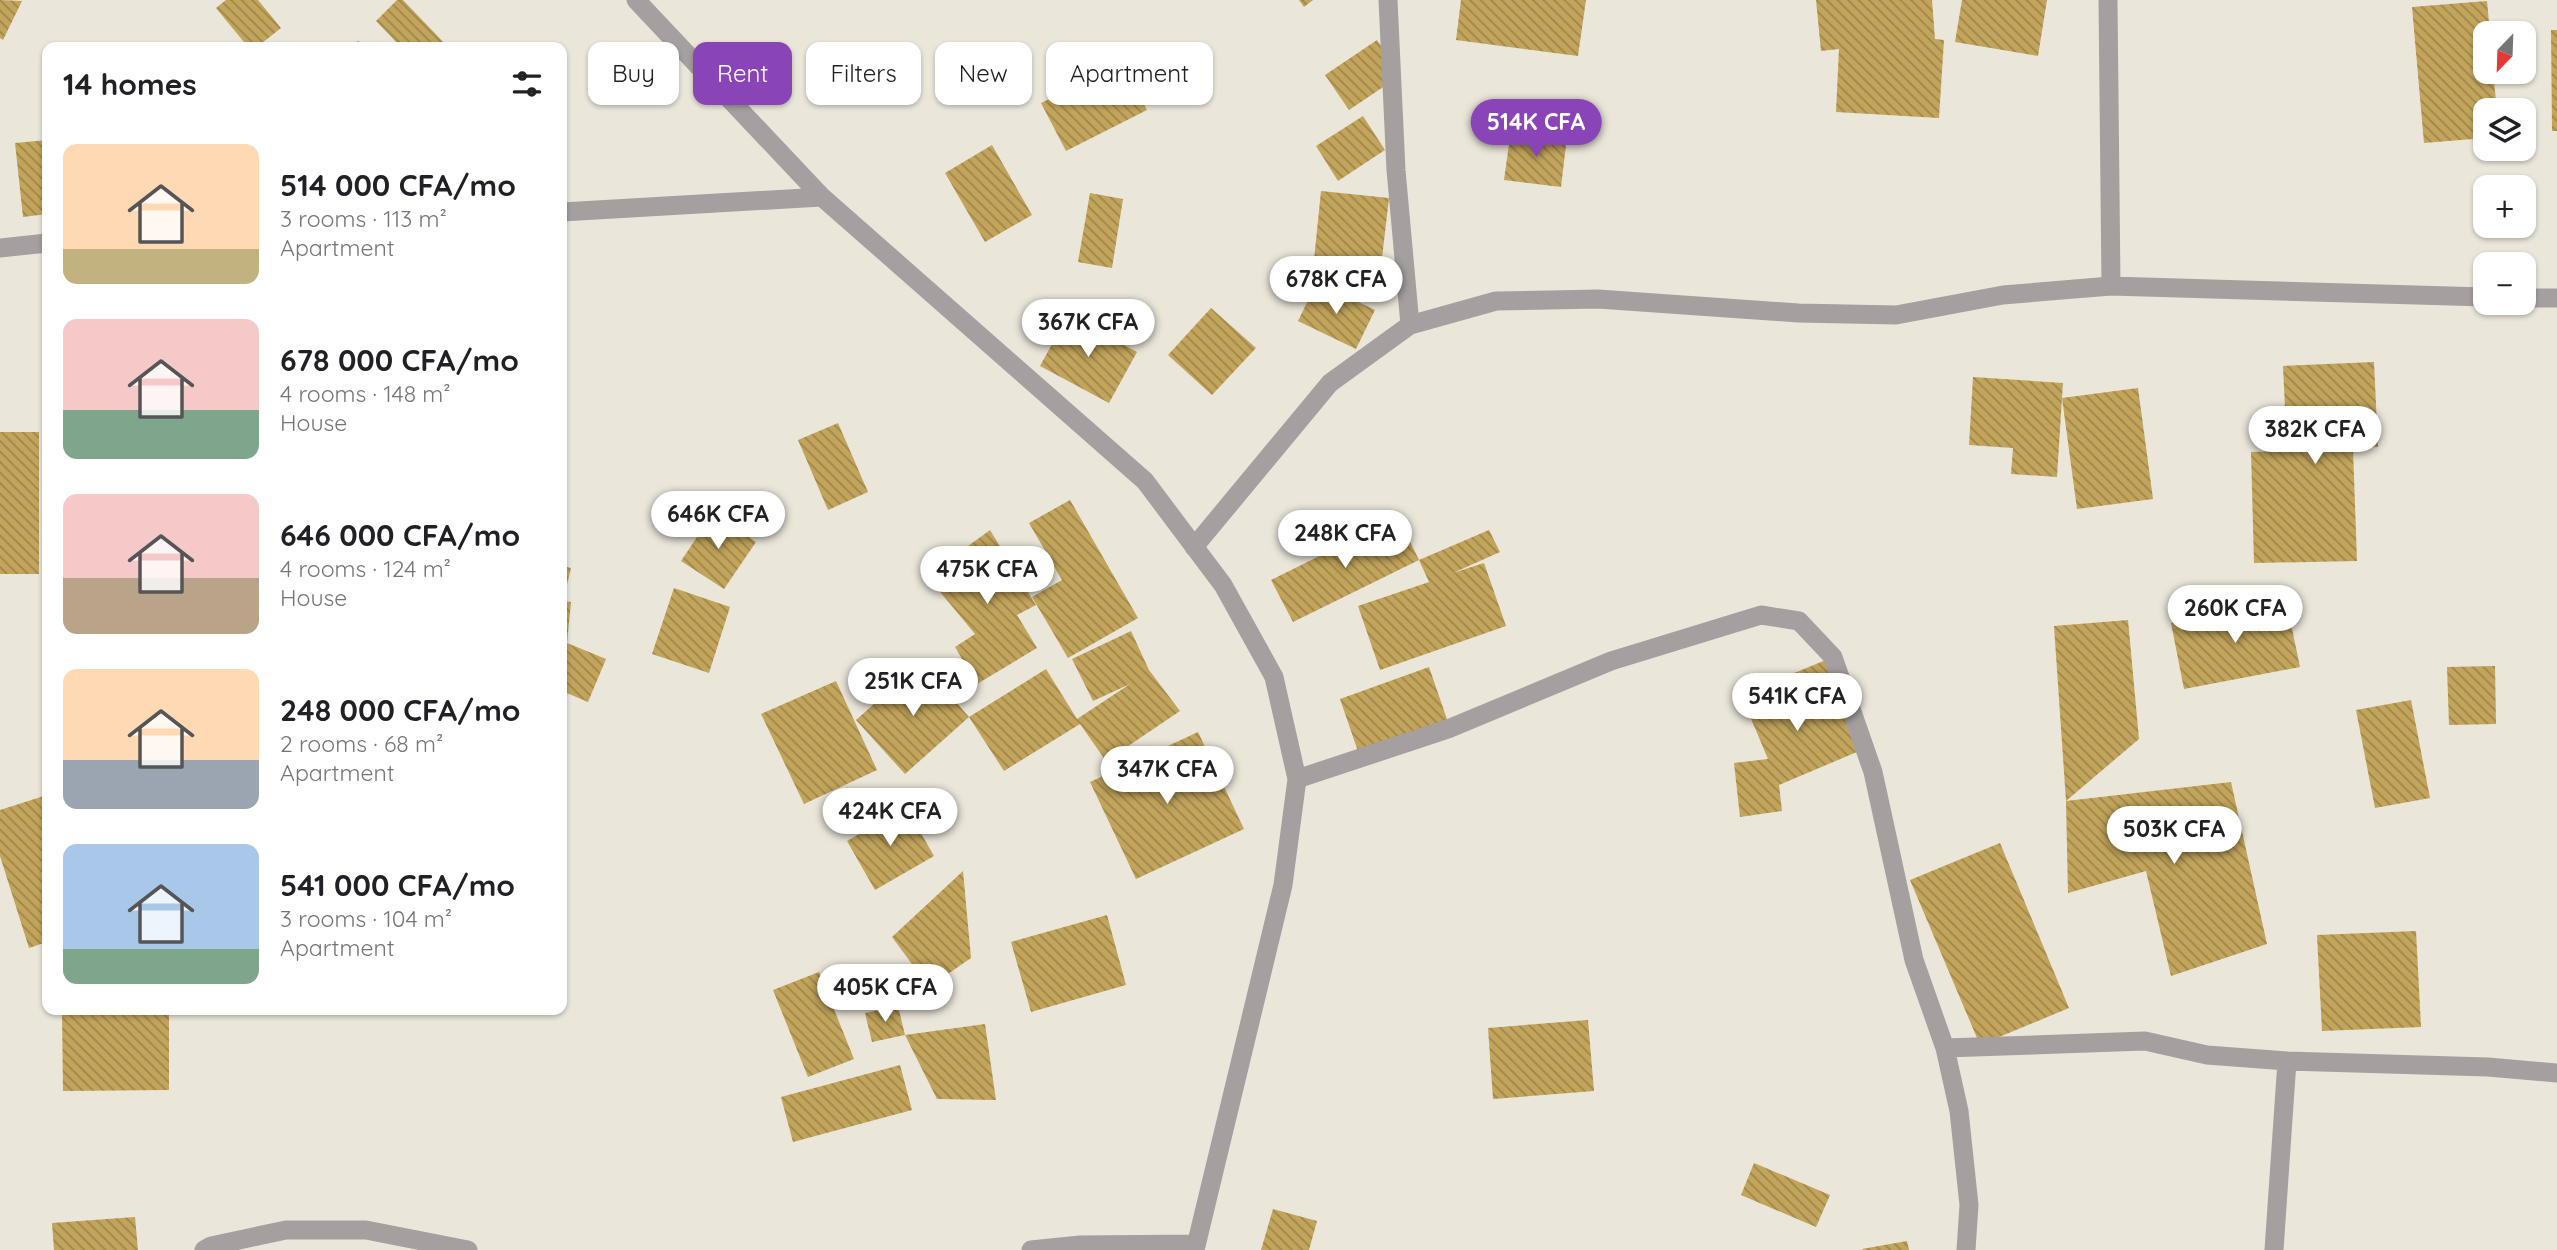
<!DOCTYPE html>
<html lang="en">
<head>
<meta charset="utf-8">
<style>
	body { margin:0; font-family:Quicksand,sans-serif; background:#f2f2f2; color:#202124; height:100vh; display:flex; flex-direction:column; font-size:26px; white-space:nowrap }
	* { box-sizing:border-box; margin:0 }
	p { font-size:23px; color:#757577 }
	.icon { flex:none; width:38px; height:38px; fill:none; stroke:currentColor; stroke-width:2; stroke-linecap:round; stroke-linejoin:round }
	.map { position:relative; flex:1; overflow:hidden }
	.sheet { position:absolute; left:42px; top:42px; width:525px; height:973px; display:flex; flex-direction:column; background:#fff; border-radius:14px; box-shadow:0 2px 5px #0004 }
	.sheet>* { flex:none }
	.hud { position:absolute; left:588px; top:42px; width:665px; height:63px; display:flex; gap:14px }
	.needle { width:46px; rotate:203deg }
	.fabs { position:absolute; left:2473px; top:21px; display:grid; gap:14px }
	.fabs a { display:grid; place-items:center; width:63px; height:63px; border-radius:14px; background:#fff; box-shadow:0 2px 5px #0004; font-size:35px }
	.price { position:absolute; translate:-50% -60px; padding:0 16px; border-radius:24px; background:#fff; color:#222; font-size:23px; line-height:46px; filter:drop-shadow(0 2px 4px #0008) }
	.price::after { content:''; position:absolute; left:50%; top:42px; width:21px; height:16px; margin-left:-10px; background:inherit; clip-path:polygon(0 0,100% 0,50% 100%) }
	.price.current { background:#8944b8; color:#fff }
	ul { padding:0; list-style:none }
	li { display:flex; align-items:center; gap:21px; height:175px; padding:0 21px }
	li span { display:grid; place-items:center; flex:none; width:196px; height:140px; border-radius:14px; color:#555 }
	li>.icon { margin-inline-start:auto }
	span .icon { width:84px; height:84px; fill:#fffc; stroke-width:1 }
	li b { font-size:30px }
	h2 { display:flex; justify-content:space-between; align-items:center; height:84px; padding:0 21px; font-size:30px }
	.chip { padding:0 24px; border-radius:14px; background:#fff; box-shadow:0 2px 5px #0004; font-size:24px; line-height:63px }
	.chip.current { background:#8944b8; color:#fff }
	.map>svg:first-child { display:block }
	.building { fill:url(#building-back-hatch) }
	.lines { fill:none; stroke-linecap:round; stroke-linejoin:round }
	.minor { stroke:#a69fa0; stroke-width:19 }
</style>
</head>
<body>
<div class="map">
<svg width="2557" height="1250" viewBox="0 0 2557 1250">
	<defs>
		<pattern id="building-back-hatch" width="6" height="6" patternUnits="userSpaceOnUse" patternTransform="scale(1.75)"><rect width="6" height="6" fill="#c2a45b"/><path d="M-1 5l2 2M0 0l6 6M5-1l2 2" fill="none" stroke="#9e864b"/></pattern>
	</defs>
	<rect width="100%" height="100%" fill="#ebe6da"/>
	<path class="building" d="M0,0L22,1L3,40L0,38Z
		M226,0H258L281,28L257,47H248L216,8Z
		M397,0H403L448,47H401L376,21Z
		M1299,0H1313L1304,7Z
		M1461,0H1586L1578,56L1456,40Z
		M1816,0H1932L1935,39L1944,40L1939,118L1836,112L1839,49L1821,51Z
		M1962,0H2047L2038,56L1955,42Z
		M2487,1L2490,33H2485V72H2493L2497,110H2485V138L2424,143L2412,7Z
		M2551,30H2557V131H2552Z
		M1377,40L1401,75L1349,110L1325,75Z
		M359,41L361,47H342Z
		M1122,63L1147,110L1066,151L1041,103Z
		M1363,116L1385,150L1338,181L1316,146Z
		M1511,130L1567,137L1561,187L1504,180Z
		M47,140V214L23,217L15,143Z
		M992,145L1032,215L985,242L945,173Z
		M1321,191L1389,198L1381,267L1314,260Z
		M1090,193L1123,199L1112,268L1078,262Z
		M1317,282L1375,310L1356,349L1298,321Z
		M1211,308L1256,348L1212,395L1168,355Z
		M1068,315L1137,352L1109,403L1040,366Z
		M2374,362L2378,447L2343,448L2353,449L2357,561L2254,563L2251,452L2287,451L2283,366Z
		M1973,377L2063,383L2062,398L2138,388L2153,499L2077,509L2062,398L2057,477L2011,474L2013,448L1969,445Z
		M838,423L868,492L828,510L798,440Z
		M0,432H39V574H0Z
		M1070,500L1138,618L1068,658L1032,597L1062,580L1029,523Z
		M713,513L756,542L724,589L681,561Z
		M1398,517L1419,560L1293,622L1271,580Z
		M990,530L1036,605L1017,615L1037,648L977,684L955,647L975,634L927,576Z
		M1489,530L1500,552L1453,573L1484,563L1506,626L1380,670L1358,606L1429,582L1419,560Z
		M562,566L571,568L563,601L571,602L567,643L606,659L588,702L562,691V651L565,642H562Z
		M674,588L730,607L709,673L652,654Z
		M2286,600L2300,667L2184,689L2171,623Z
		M2128,620L2139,739L2066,801L2054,626Z
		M1131,631L1149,670L1180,711L1106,761L1080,724L1004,771L969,717L1046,669L1077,719L1130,684L1093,701L1072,659Z
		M1833,657L1871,746L1779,785L1782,811L1740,817L1734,763L1768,759L1741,695Z
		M921,662L969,717L905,774L856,720Z
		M2495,666L2496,724L2449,725L2447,667Z
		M1429,667L1450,728L1361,760L1340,699Z
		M836,681L877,770L804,804L761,714Z
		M2411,700L2430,798L2375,808L2356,710Z
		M1198,732L1244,829L1136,879L1090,782Z
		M2231,782L2267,944L2171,976L2146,871L2068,893L2066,801Z
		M47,795V942L29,948L0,856V810Z
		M906,807L934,856L875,890L847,841Z
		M2000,843L2069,1008L1980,1045L1910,880Z
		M963,871L971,958L929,987L892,937Z
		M1107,915L1126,985L1031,1012L1011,942Z
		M2416,931L2421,1027L2322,1031L2317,935Z
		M819,972L854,1059L808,1077L773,990Z
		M898,1006L905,1035L872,1042L865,1013Z
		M62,1010H169V1090L63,1091Z
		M1588,1020L1594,1091L1493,1099L1488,1028Z
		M985,1024L996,1100L937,1099L905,1035Z
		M900,1065L912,1110L793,1142L781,1097Z
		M1754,1163L1830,1195L1816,1227L1741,1195Z
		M1273,1209L1317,1221L1309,1250H1261Z
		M135,1217L138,1250H54L52,1223Z
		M1907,1241L1909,1250H1863L1862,1249Z"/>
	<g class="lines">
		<path class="minor" d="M636,0L822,197L1145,481L1223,585L1274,677L1297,779L1283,885L1195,1250
			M1388,0L1396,170L1410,325
			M2108,0L2111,286
			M562,212L822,197
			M0,248L47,243
			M2524,298H2557
			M1194,547L1330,383L1410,325L1496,301L1598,299L1798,313L1896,315L2003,295L2111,286L2485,297
			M1297,779L1448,729L1611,661L1761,615L1799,621L1833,657L1873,772L1914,960L1945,1048L1959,1111L1969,1205L1966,1250
			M1945,1048L2145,1041L2207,1055L2287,1061L2488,1067L2557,1073
			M204,1250L211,1246L286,1230H366L468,1250
			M1031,1250L1080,1245L1196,1244
			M2274,1250L2287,1061"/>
	</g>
</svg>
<div class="fabs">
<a><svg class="needle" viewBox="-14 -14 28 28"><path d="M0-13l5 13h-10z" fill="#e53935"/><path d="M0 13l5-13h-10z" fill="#757577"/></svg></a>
<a><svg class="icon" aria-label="layers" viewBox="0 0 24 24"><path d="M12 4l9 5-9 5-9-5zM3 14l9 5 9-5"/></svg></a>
<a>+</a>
<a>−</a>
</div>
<b class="price current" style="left:1536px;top:159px">514K CFA</b>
<b class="price" style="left:1336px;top:316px">678K CFA</b>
<b class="price" style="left:1088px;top:359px">367K CFA</b>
<b class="price" style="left:2315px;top:466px">382K CFA</b>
<b class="price" style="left:718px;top:551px">646K CFA</b>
<b class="price" style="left:1345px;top:570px">248K CFA</b>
<b class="price" style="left:987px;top:606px">475K CFA</b>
<b class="price" style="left:2235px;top:645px">260K CFA</b>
<b class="price" style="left:913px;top:718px">251K CFA</b>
<b class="price" style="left:1797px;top:733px">541K CFA</b>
<b class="price" style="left:1167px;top:806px">347K CFA</b>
<b class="price" style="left:890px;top:848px">424K CFA</b>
<b class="price" style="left:2174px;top:866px">503K CFA</b>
<b class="price" style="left:885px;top:1024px">405K CFA</b>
<div class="hud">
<a class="chip">Buy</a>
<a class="chip current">Rent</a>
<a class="chip">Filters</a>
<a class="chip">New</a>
<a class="chip">Apartment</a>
</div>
<section class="sheet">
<h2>14 homes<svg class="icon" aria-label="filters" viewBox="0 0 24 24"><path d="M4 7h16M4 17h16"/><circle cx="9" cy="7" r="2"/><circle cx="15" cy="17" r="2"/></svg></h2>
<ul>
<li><span style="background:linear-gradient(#ffd9b3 75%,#c2b280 0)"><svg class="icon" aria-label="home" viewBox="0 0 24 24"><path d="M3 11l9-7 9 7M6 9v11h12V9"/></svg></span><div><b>514 000 CFA/mo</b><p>3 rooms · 113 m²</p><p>Apartment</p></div></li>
<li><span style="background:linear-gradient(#f6c9c9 65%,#7fa58c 0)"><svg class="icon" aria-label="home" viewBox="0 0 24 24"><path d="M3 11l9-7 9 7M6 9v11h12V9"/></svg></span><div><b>678 000 CFA/mo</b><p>4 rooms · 148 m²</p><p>House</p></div></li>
<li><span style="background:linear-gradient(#f6c9c9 60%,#b9a48a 0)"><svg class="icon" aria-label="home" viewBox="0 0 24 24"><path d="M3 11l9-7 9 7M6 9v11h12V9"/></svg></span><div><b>646 000 CFA/mo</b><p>4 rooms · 124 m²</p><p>House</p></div></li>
<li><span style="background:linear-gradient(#ffd9b3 65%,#9aa5b1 0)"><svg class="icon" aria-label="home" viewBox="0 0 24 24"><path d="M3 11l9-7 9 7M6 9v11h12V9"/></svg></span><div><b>248 000 CFA/mo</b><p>2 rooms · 68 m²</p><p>Apartment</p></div></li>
<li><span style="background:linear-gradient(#a9c7e8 75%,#7fa58c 0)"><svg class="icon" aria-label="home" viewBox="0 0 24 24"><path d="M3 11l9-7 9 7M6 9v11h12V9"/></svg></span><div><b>541 000 CFA/mo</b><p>3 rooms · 104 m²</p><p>Apartment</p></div></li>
</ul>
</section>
</div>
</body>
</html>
